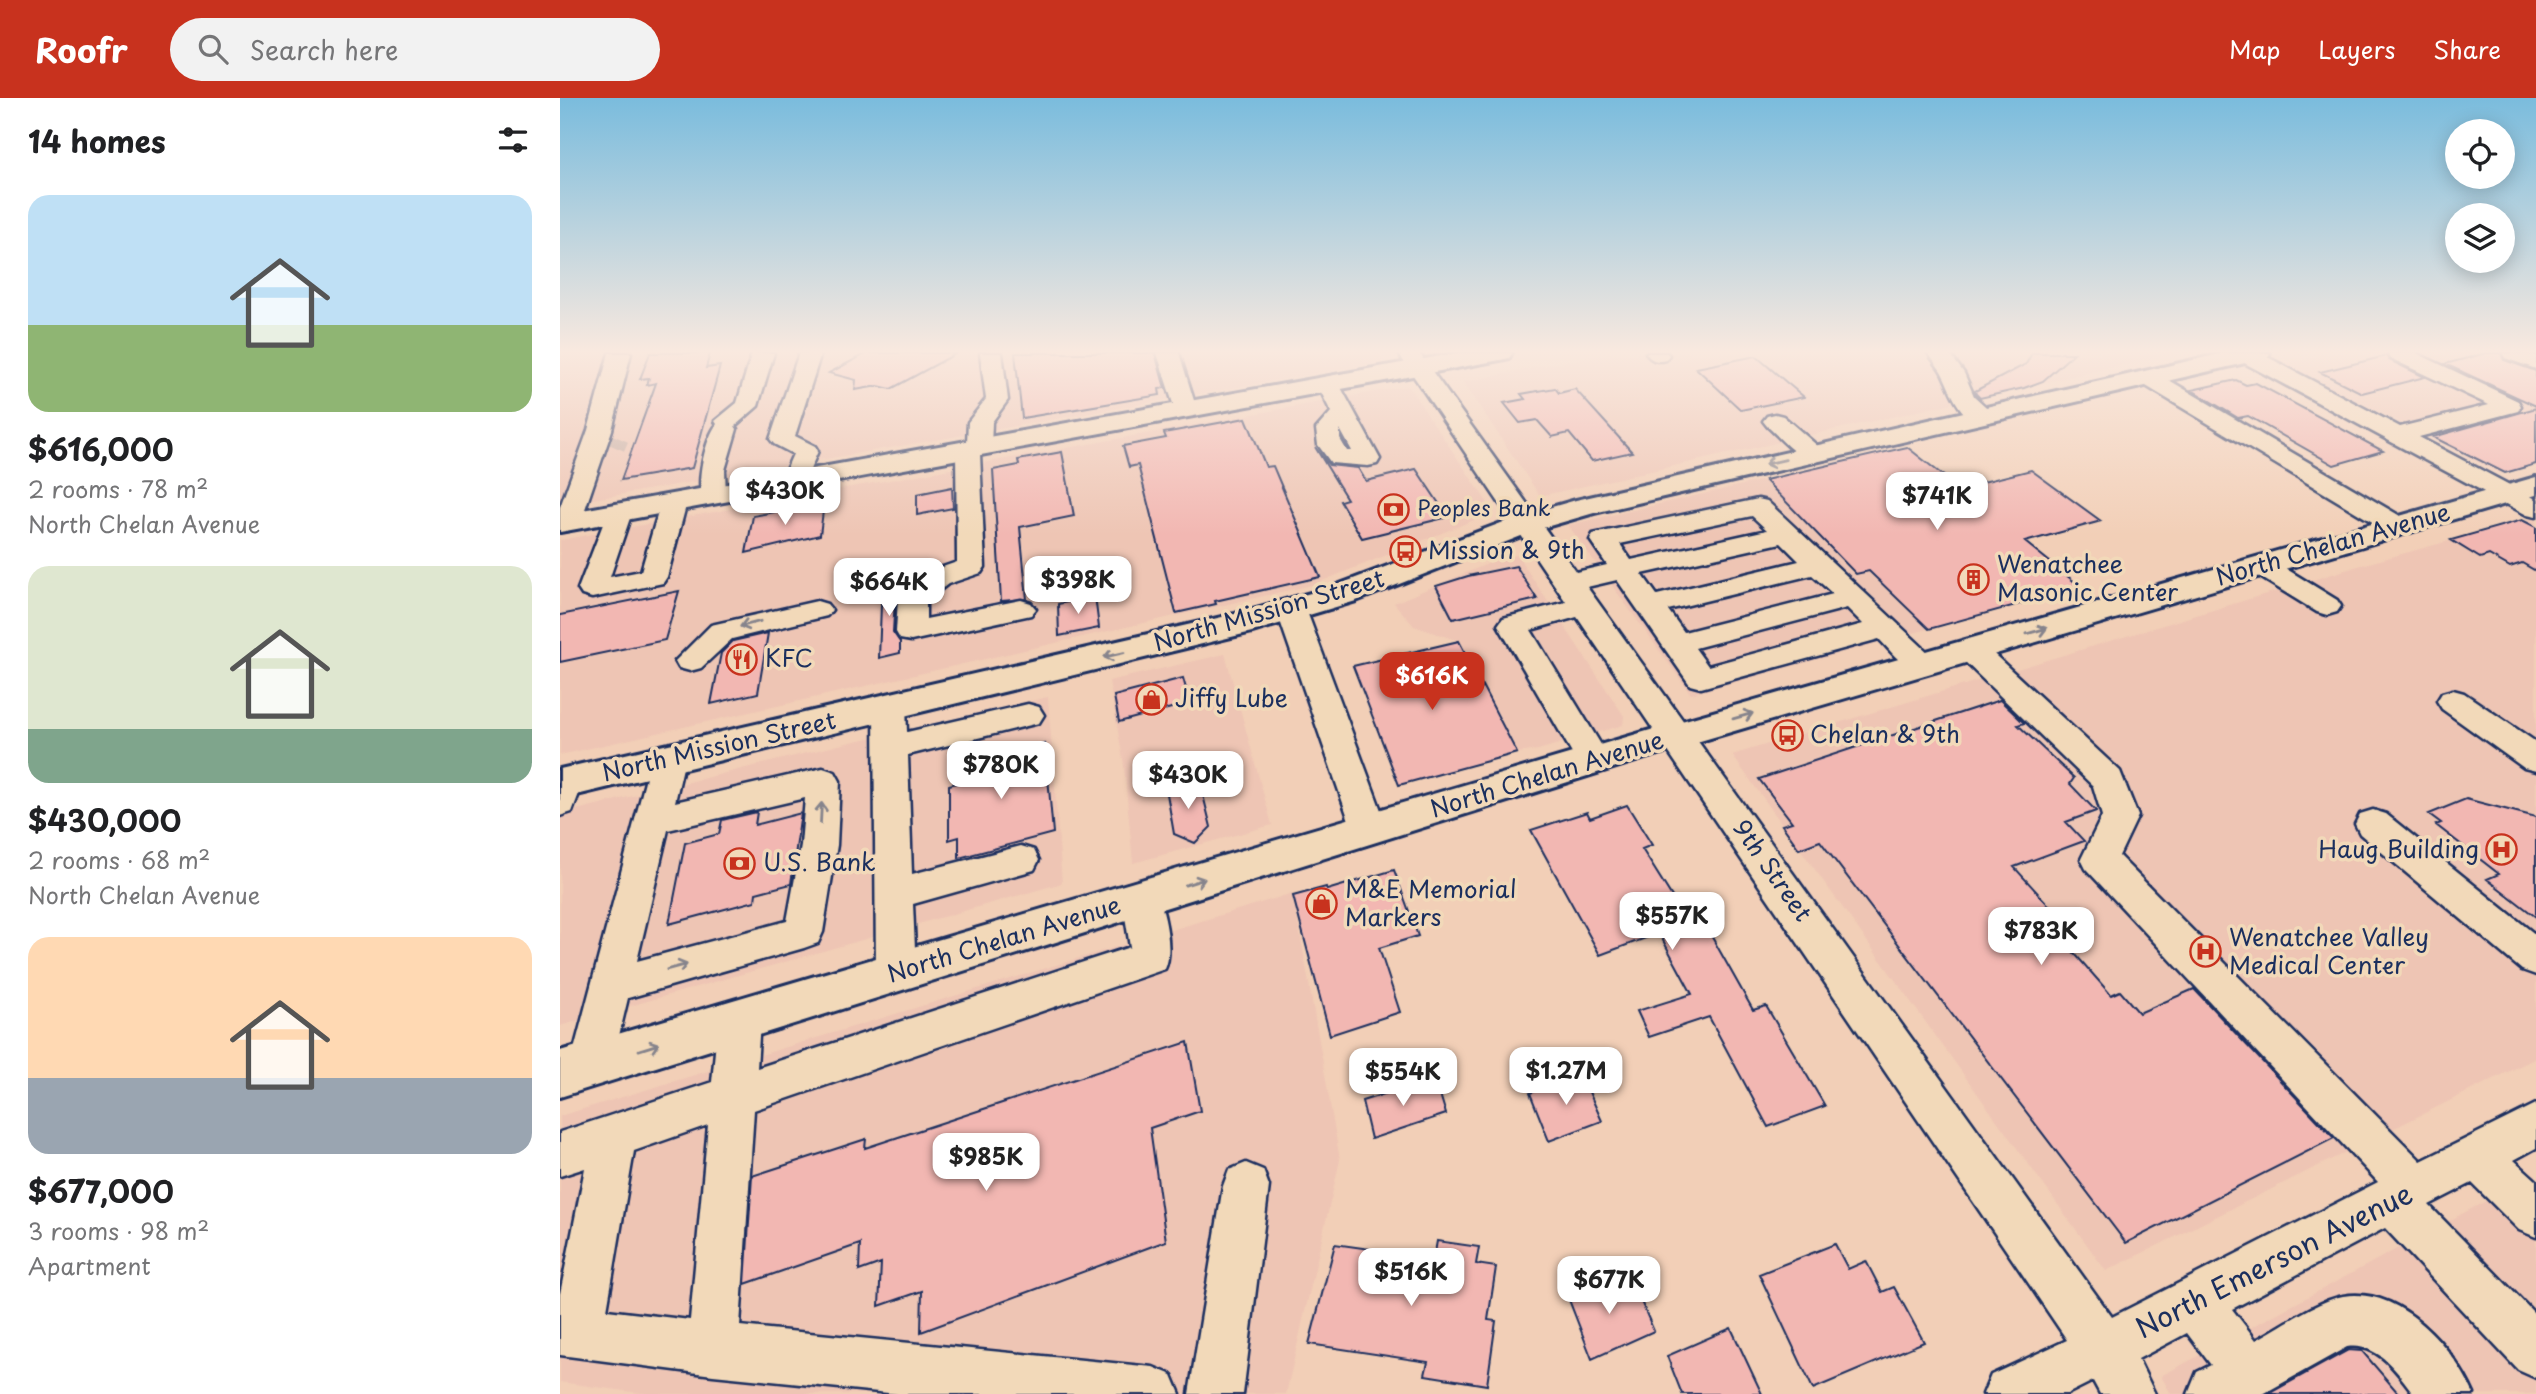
<!DOCTYPE html>
<html lang="en">
<head>
<meta charset="utf-8">
<style>
	body { margin:0; font-family:"Playpen Sans",sans-serif; background:#f2f2f2; color:#202124; height:100vh; display:flex; flex-direction:column; font-size:26px; white-space:nowrap }
	* { box-sizing:border-box; margin:0 }
	p { font-size:23px; color:#757577 }
	.icon { flex:none; width:38px; height:38px; fill:none; stroke:currentColor; stroke-width:2; stroke-linecap:round; stroke-linejoin:round }
	.map { position:relative; flex:1; overflow:hidden }
	.side { display:flex; flex-direction:column; background:#fff; width:560px }
	.side>* { flex:none }
	.tools { position:absolute; left:1885px; top:21px; display:grid; gap:14px }
	.tools a { display:grid; place-items:center; width:70px; height:70px; border-radius:50%; background:#fff; box-shadow:0 4px 18px #0003; font-size:35px }
	.price { position:absolute; translate:-50% -60px; padding:0 16px; border-radius:14px; background:#fff; color:#222; font-size:23px; line-height:46px; filter:drop-shadow(0 2px 4px #0008) }
	.price::after { content:''; position:absolute; left:50%; top:42px; width:21px; height:16px; margin-left:-10px; background:inherit; clip-path:polygon(0 0,100% 0,50% 100%) }
	.price.active { background:#c8321e; color:#fff }
	ul { padding:0; list-style:none }
	li { display:grid; align-content:center; gap:14px; height:371px; padding:0 28px }
	li span { display:grid; place-items:center; height:217px; border-radius:21px; color:#555 }
	li>.icon { margin-inline-start:auto }
	span .icon { width:126px; height:126px; fill:#fffc; stroke-width:1 }
	li b { font-size:30px }
	h2 { display:flex; justify-content:space-between; align-items:center; height:84px; padding:0 28px; font-size:30px }
	header { display:flex; align-items:center; gap:42px; box-sizing:border-box; height:98px; padding:0 35px; background:#c8321e; color:#fff }
	header strong { font-size:33px }
	nav { display:flex; gap:38px; margin-inline-start:auto; font-size:24px }
	.search { width:490px; height:63px; background:#f2f2f2; display:flex; align-items:center; gap:18px; box-sizing:border-box; padding:0 24px; border-radius:38px; color:#757577; font-size:26px }
	main { display:flex; flex:1; min-height:0 }
	.map>svg:first-child { display:block }
	.built { fill:#eec5b4 }
	.building { fill:#f2b7b2; stroke:#1b2f5e; stroke-width:2 }
	.lines { fill:none; stroke-linecap:round; stroke-linejoin:round }
	.minor-tunnel { stroke:#c7afa5; stroke-width:24; stroke-dasharray:24 12; stroke-linecap:butt }
	.minor-casing { stroke:#1b2f5e; stroke-width:5 }
	.major-casing { stroke:#1b2f5e; stroke-width:6 }
	.minor { fill:#f2d9b9; fill-rule:evenodd }
	.major { fill:#f2d9b9; fill-rule:evenodd }
	.oneway { stroke:#86848c }
	.labels { text-anchor:middle; stroke-width:7; stroke-linejoin:round; paint-order:stroke }
	.far-poi-label { font-size:21px; fill:#1b2f5e; stroke:#f2d9b9; text-anchor:start }
	.street-label { font-size:24px; fill:#1b2f5e; stroke:#f2d9b9 }
	.poi-label { font-size:24px; fill:#1b2f5e; stroke:#f2d9b9; text-anchor:start }
	.near-street-label { font-size:28px; fill:#1b2f5e; stroke:#f2d9b9 }
</style>
</head>
<body>
<header>
<strong>Roofr</strong>
<div class="search"><svg class="icon" aria-label="search" viewBox="0 0 24 24"><circle cx="10" cy="10" r="6"/><path d="M15 15l6 6"/></svg>Search here</div>
<nav><a>Map</a><a>Layers</a><a>Share</a></nav>
</header>
<main>
<section class="side">
<h2>14 homes<svg class="icon" aria-label="filters" viewBox="0 0 24 24"><path d="M4 7h16M4 17h16"/><circle cx="9" cy="7" r="2"/><circle cx="15" cy="17" r="2"/></svg></h2>
<ul>
<li><span style="background:linear-gradient(#bfe0f5 60%,#8fb573 0)"><svg class="icon" aria-label="home" viewBox="0 0 24 24"><path d="M3 11l9-7 9 7M6 9v11h12V9"/></svg></span><div><b>$616,000</b><p>2 rooms · 78 m²</p><p>North Chelan Avenue</p></div></li>
<li><span style="background:linear-gradient(#dfe7d0 75%,#7fa58c 0)"><svg class="icon" aria-label="home" viewBox="0 0 24 24"><path d="M3 11l9-7 9 7M6 9v11h12V9"/></svg></span><div><b>$430,000</b><p>2 rooms · 68 m²</p><p>North Chelan Avenue</p></div></li>
<li><span style="background:linear-gradient(#ffd9b3 65%,#9aa5b1 0)"><svg class="icon" aria-label="home" viewBox="0 0 24 24"><path d="M3 11l9-7 9 7M6 9v11h12V9"/></svg></span><div><b>$677,000</b><p>3 rooms · 98 m²</p><p>Apartment</p></div></li>
</ul>
</section>
<div class="map">
<svg width="1976" height="1296" viewBox="0 0 1976 1296">
	<rect width="100%" height="100%" fill="#f2cfb7"/>
	<filter id="ink" filterUnits="userSpaceOnUse"><feTurbulence type="fractalNoise" baseFrequency=".0143" numOctaves="2"/><feDisplacementMap in="SourceGraphic" scale="14" xChannelSelector="R" yChannelSelector="G"/><feConvolveMatrix kernelMatrix="1 2 1 2 8 2 1 2 1" color-interpolation-filters="sRGB"/></filter>
	<g filter="url(#ink)">
		<path class="built" d="M0,255H819L824,264L0,407Z
			M1050,255H1615L980,398L903,284Z
			M1770,255H1976V366L1941,376L1723,266Z
			M848,288L934,414L752,487L0,657V442Z
			M1347,349L1521,489L1131,596L1008,427Z
			M1976,419V960L1546,1173L1172,657L1802,467Z
			M957,457L1064,618L1063,627L978,652L957,655L899,543L854,528L834,505L937,462Z
			M665,556L712,727L573,765L564,667L549,583Z
			M488,599L502,785L0,928V716L287,645Z
			M733,795L780,1062L726,1296H87L0,1284V1018Z
			M1976,1076V1296H1611L1601,1278Z"/>
		<path class="building" d="M90,255H150L146,270L160,268L132,370L61,382L96,285L87,287L89,280L80,281Z
			M307,255H397L331,291L318,288L295,292L296,282L269,275Z
			M455,255H595L605,290L599,291L600,297L462,320Z
			M1472,255H1514L1483,283L1464,290L1420,300L1416,296L1415,293L1466,266Z
			M1926,255H1941L1944,262L1976,273V308L1885,266Z
			M1196,258L1226,284L1244,299L1181,312L1136,270Z
			M1826,258L1829,262L1865,279L1802,295L1760,274Z
			M1676,282L1686,287L1696,285L1823,353L1774,367L1688,318L1678,320L1632,292Z
			M995,290L999,295L1015,291L1072,354L1032,363L1009,335L992,339L977,322L960,325L944,305L965,301L961,296Z
			M1976,310V366L1945,375L1873,339Z
			M686,320L706,369L713,368L760,479L655,503L656,506L616,515L578,367L569,369L563,348L606,340L604,335Z
			M755,349L769,367L798,370L806,383L856,371L888,419L802,440L780,403L787,401Z
			M1347,349L1399,390L1471,372L1541,423L1465,444L1521,489L1369,531L1309,473L1296,476L1205,382Z
			M502,354L514,418L460,429L467,501L441,503L433,372L459,367L458,362Z
			M392,389L393,410L357,417V396Z
			M264,405L260,437L186,455L193,418Z
			M1962,422L1976,429V473L1962,465L1950,469L1929,457L1920,460L1891,442Z
			M956,468L977,501L893,521L876,488L908,478Z
			M322,481H341V494L335,500L333,534L340,544V555L319,560Z
			M119,493L105,542L0,564V517Z
			M535,498L539,530L499,538L498,506Z
			M208,535L198,595L151,606L161,555L173,543Z
			M899,543L957,655L839,687L793,568Z
			M623,580L630,605L559,624L554,598Z
			M1440,602L1464,625L1458,627L1514,680L1510,686L1536,713L1506,724L1524,743L1454,769L1507,827L1494,832L1551,897L1560,893L1579,915L1634,891L1774,1040L1566,1145L1260,743L1239,751L1222,727L1232,724L1199,681Z
			M485,646L493,735L399,760V739L389,742V687L397,685L396,667Z
			M639,681L651,729L635,745L614,736L606,690Z
			M1906,701L1976,719V819L1927,781L1939,776L1876,727L1881,725L1869,716Z
			M1067,707L1092,747L1082,751L1131,829L1144,825L1193,912L1206,908L1265,1008L1208,1029L1149,919L1089,939L1077,913L1132,896L1099,835L1040,857L971,732L1027,714L1030,720Z
			M197,714L195,727L241,715L231,786L196,795L195,803L109,826L125,745L159,736L162,722Z
			M834,772L858,838L819,850L840,914L770,937L733,798L766,789L767,792Z
			M628,944L640,1013L590,1030L606,1143L361,1234L362,1193L319,1208L321,1165L299,1173L300,1146L185,1186L192,1078L306,1041L305,1050Z
			M1021,976L1042,1023L989,1043L970,995Z
			M875,980L886,1016L811,1041L802,1003Z
			M877,1143L919,1149L916,1166L936,1169L928,1222L936,1223L927,1287L865,1277L868,1264L749,1246L775,1146L874,1160Z
			M1275,1146L1288,1171L1306,1163L1322,1194L1334,1189L1364,1244L1253,1291L1199,1176Z
			M1043,1179L1049,1195L1073,1185L1094,1233L1032,1261L1006,1194Z
			M1171,1230L1202,1296H1122L1107,1258Z
			M1788,1252L1802,1253L1839,1296H1708Z"/>
		<g class="lines">
			<path class="minor-tunnel" d="M53,348L57,339"/>
			<defs>
				<path id="minor" d="M49,255H71L52,332L21,423L17,429L8,431L0,429V409L28,332Z
					M192,255H214L198,308L175,328L177,331L165,372L166,397L162,402L153,405L144,402C134,387 146,339 157,326L155,323L177,305Z
					M239,255H261L235,338L255,348L258,353L243,388L234,391L225,388L221,383L233,356L214,346L210,341Z
					M420,255H442L448,302L432,324L431,349L428,354L420,356L425,469L421,475L388,486L366,503V521L461,502L471,505L476,511L471,517L351,543L340,541L336,534L338,500L368,474L397,464L396,351L399,346L407,344L408,324L426,301Z
					M597,255H619L637,312L634,317H618L615,312Z
					M838,255H859L1016,474L1047,467L1030,442L1033,436L1198,401L1207,403L1373,559L1377,566L1373,573C1349,580 1335,557 1319,541L1141,590L1130,587L1057,482L1027,489L1552,1219L1818,1084L1526,771L1521,761L1542,718L1533,688L1400,559L1396,552L1400,545L1411,542L1422,545L1560,673L1578,718L1559,758L1861,1063L1976,1006V1050L1954,1062L1976,1082V1139L1959,1132L1912,1085L1869,1107L1976,1217V1280L1958,1272L1825,1130L1672,1211L1696,1242C1721,1229 1756,1203 1783,1198C1840,1188 1894,1250 1914,1296H1854C1836,1273 1819,1245 1787,1249L1703,1296H1628L1637,1274L1651,1267L1627,1235L1578,1261L1595,1296H1540L1533,1283L1507,1296H1423L1431,1277L1507,1242L1017,519L971,532L1051,663L1046,672L1034,675L1022,672L938,527L943,520L1006,504ZM1192,418L1207,432L1071,462L1060,446ZM1221,445L1239,463L1097,497L1082,476ZM1252,477L1273,496L1124,534L1108,512ZM1287,510L1303,526L1148,568L1135,550Z
					M1086,255H1107L1109,257L1106,262C1097,264 1091,263 1086,255Z
					M1368,255H1389L1404,275L1414,298L1435,317L1431,322C1400,330 1392,293 1381,273C1377,267 1372,261 1368,255Z
					M1673,255H1700L1840,329L1929,307L1830,260L1828,255H1856L1958,303L1961,308L1958,313L1859,339L1976,401V419L1967,417L1675,260Z
					M1943,255L1976,257V271L1945,260Z
					M1589,273L1597,275L1847,422L1851,428L1847,434L1838,436L1829,434L1581,285L1578,280L1581,275Z
					M768,279L776,281L779,286L820,361L817,366L808,368L771,365L758,347L756,331L771,314L757,286L760,281ZM780,331L792,353H787L780,341Z
					M1215,316L1223,318L1260,350L1263,355L1260,360C1238,365 1222,341 1207,328L1203,323L1207,318Z
					M114,396L123,399L127,404L107,479L103,485L32,500L22,497L18,491L50,408L59,406L68,408L72,414L50,479L81,473L101,404L105,399Z
					M1702,460L1712,462L1777,502L1781,508L1777,514L1767,517L1757,514L1692,474L1688,468L1692,462Z
					M731,502L741,505L746,511L828,731L823,741L810,745L797,741L792,731L716,511L721,505Z
					M257,503L267,506L272,512L267,518L172,541L141,570L130,573L119,570L115,563L151,527Z
					M1893,592L1904,595L1976,644V673L1964,670L1882,611L1877,603L1882,595Z
					M330,598L341,601L346,609L347,634L468,606L479,609L484,617L479,625L348,657L352,776L461,748L474,752L479,762L474,772L353,806L356,874L350,886L336,891L322,886L316,874L314,609L319,601Z
					M108,649L120,652L125,661L115,704L263,670L275,674L280,683L277,747L263,834L258,845L244,850L68,900L52,967L46,981L31,987L16,981L10,967L91,661L96,652ZM245,700L241,747L227,823L77,863L108,732Z
					M6,672L18,676L23,685L12,714L0,718V674Z
					M1813,712L1826,716L1976,837V877L1962,872L1800,736L1795,726L1800,716Z
					M581,785L594,789C604,808 614,852 605,871L194,1012L180,1228L593,1269L612,1277L620,1296H338L153,1277L0,1257V1196L25,1070L0,1078V1034L152,984L158,922L164,909L179,904L194,909L200,922L197,970L570,849L562,800L568,789ZM148,1027L130,1222L47,1212L74,1053Z
					M686,1065L703,1072L709,1088L683,1296H629L663,1088L669,1072Z"/>
				<path id="major" d="M897,255H952L949,260L940,262L0,434V416Z
					M1664,255H1710L1707,260L1698,262L1034,415L979,431L796,503L692,534L0,701V671L675,516L772,489L957,419L1016,402Z
					M1976,379V397L1130,646L0,999V953L1104,628Z"/>
			</defs>
			<use href="#minor" class="minor-casing"/>
			<use href="#major" class="major-casing"/>
			<use href="#minor" class="minor"/>
			<use href="#major" class="major"/>
		</g>
		<defs><path id="oneway-shaft" d="M-6 0H5M1.5-3L5.5 0L1.5 3" fill="none" stroke-width="1.6" stroke-linecap="round" stroke-linejoin="round" transform="scale(1.75)"/></defs>
		<g class="oneway">
			<use href="#oneway-shaft" transform="translate(1215 364) rotate(167)"/>
			<use href="#oneway-shaft" transform="translate(190 526) rotate(165)"/>
			<use href="#oneway-shaft" transform="translate(1477 533) rotate(-16)"/>
			<use href="#oneway-shaft" transform="translate(554 557) rotate(167)"/>
			<use href="#oneway-shaft" transform="translate(1183 618) rotate(-16)"/>
			<use href="#oneway-shaft" transform="translate(261 715) rotate(-87)"/>
			<use href="#oneway-shaft" transform="translate(635 784) rotate(-17)"/>
			<use href="#oneway-shaft" transform="translate(117 869) rotate(-15)"/>
			<use href="#oneway-shaft" transform="translate(89 949) rotate(-17)"/>
		</g>
	</g>
	<linearGradient id="sky" x2="0" y2="1"><stop stop-color="#7abcdd"/><stop offset="0.58" stop-color="#f9e9df"/><stop offset="1" stop-color="#f9e9df" stop-opacity="0"/></linearGradient>
	<rect width="1976" height="437" fill="url(#sky)"/>
	<defs>
		<symbol id="bank-ring" viewBox="-11 -11 22 22"><circle r="9.5" fill="#f2d9b9" stroke="#c8321e" stroke-width="1.5"/><path d="M-6-4H6V4H-6ZM0-2.3a2.3 2.3 0 1 0 0 4.6a2.3 2.3 0 1 0 0-4.6Z" fill="#c8321e"/></symbol>
		<symbol id="bus-ring" viewBox="-11 -11 22 22"><circle r="9.5" fill="#f2d9b9" stroke="#c8321e" stroke-width="1.5"/><path d="M-5-6H5V4H4V6H2V4H-2V6H-4V4H-5ZM-3.5-4V0h7V-4ZM-3.5 1.2v1.5H-2V1.2ZM2 1.2v1.5H3.5V1.2Z" fill="#c8321e"/></symbol>
		<symbol id="building-ring" viewBox="-11 -11 22 22"><circle r="9.5" fill="#f2d9b9" stroke="#c8321e" stroke-width="1.5"/><path d="M-4-6H4V6H1V3H-1V6H-4ZM-2.5-4.3h1.7v1.8h-1.7ZM.8-4.3h1.7v1.8H.8ZM-2.5-1h1.7V.8h-1.7ZM.8-1h1.7V.8H.8Z" fill="#c8321e"/></symbol>
		<symbol id="restaurant-ring" viewBox="-11 -11 22 22"><circle r="9.5" fill="#f2d9b9" stroke="#c8321e" stroke-width="1.5"/><path d="M-5-6h1v4h1v-4h1v4h1v-4h1v5L-1.5 .5V6h-2V.5L-5-1ZM5-6V6H3V1.5H1.5Q1.5-4 5-6Z" fill="#c8321e"/></symbol>
		<symbol id="shop-ring" viewBox="-11 -11 22 22"><circle r="9.5" fill="#f2d9b9" stroke="#c8321e" stroke-width="1.5"/><path d="M-5-2.5h2.3a2.7 3.5 0 0 1 5.4 0H5L5.5 6h-11ZM-1.5-2.5h3a1.5 2.3 0 0 0-3 0Z" fill="#c8321e"/></symbol>
		<symbol id="hospital-ring" viewBox="-11 -11 22 22"><circle r="9.5" fill="#f2d9b9" stroke="#c8321e" stroke-width="1.5"/><path d="M-5-5h3v3.5h4V-5h3V5h-3V1.5h-4V5h-3Z" fill="#c8321e"/></symbol>
	</defs>
	<g fill-rule="evenodd">
		<use href="#bank-ring" x="816" y="394" width="35" height="35"/>
		<use href="#bus-ring" x="828" y="436" width="35" height="35"/>
		<use href="#building-ring" x="1396" y="464" width="35" height="35"/>
		<use href="#restaurant-ring" x="164" y="544" width="35" height="35"/>
		<use href="#shop-ring" x="574" y="584" width="35" height="35"/>
		<use href="#bus-ring" x="1210" y="620" width="35" height="35"/>
		<use href="#hospital-ring" x="1924" y="734" width="35" height="35"/>
		<use href="#bank-ring" x="162" y="748" width="35" height="35"/>
		<use href="#shop-ring" x="744" y="788" width="35" height="35"/>
		<use href="#hospital-ring" x="1628" y="836" width="35" height="35"/>
	</g>
	<g class="labels">
		<g class="far-poi-label">
			<text x="857" y="418">Peoples Bank</text>
		</g>
		<g class="street-label">
			<text transform="translate(1773 447) rotate(-16)" y="8">North Chelan Avenue</text>
			<text transform="translate(709 513) rotate(-16)" y="8">North Mission Street</text>
			<text transform="translate(159 649) rotate(-13)" y="8">North Mission Street</text>
			<text transform="translate(987 677) rotate(-17)" y="8">North Chelan Avenue</text>
			<text transform="translate(1212 773) rotate(55)" y="8">9th Street</text>
			<text transform="translate(444 842) rotate(-17)" y="8">North Chelan Avenue</text>
		</g>
		<g class="poi-label">
			<text x="868" y="461">Mission &amp; 9th</text>
			<text x="1437" y="475">Wenatchee<tspan x="1437" dy="28">Masonic Center</tspan></text>
			<text x="205" y="569">KFC</text>
			<text x="615" y="609">Jiffy Lube</text>
			<text x="1250" y="645">Chelan &amp; 9th</text>
			<text x="1919" y="760" text-anchor="end">Haug Building</text>
			<text x="203" y="773">U.S. Bank</text>
			<text x="785" y="800">M&amp;E Memorial<tspan x="785" dy="28">Markers</tspan></text>
			<text x="1669" y="848">Wenatchee Valley<tspan x="1669" dy="28">Medical Center</tspan></text>
		</g>
		<g class="near-street-label">
			<text transform="translate(1714 1163) rotate(-27)" y="10">North Emerson Avenue</text>
		</g>
	</g>
</svg>
<div class="tools">
<a><svg class="icon" aria-label="locate" viewBox="0 0 24 24"><circle cx="12" cy="12" r="6"/><path d="M12 2v4M12 18v4M2 12h4M18 12h4"/></svg></a>
<a><svg class="icon" aria-label="layers" viewBox="0 0 24 24"><path d="M12 4l9 5-9 5-9-5zM3 14l9 5 9-5"/></svg></a>
</div>
<b class="price" style="left:225px;top:429px">$430K</b>
<b class="price" style="left:1377px;top:434px">$741K</b>
<b class="price" style="left:518px;top:518px">$398K</b>
<b class="price" style="left:329px;top:520px">$664K</b>
<b class="price active" style="left:872px;top:614px">$616K</b>
<b class="price" style="left:441px;top:703px">$780K</b>
<b class="price" style="left:628px;top:713px">$430K</b>
<b class="price" style="left:1112px;top:854px">$557K</b>
<b class="price" style="left:1481px;top:869px">$783K</b>
<b class="price" style="left:1006px;top:1009px">$1.27M</b>
<b class="price" style="left:843px;top:1010px">$554K</b>
<b class="price" style="left:426px;top:1095px">$985K</b>
<b class="price" style="left:851px;top:1210px">$516K</b>
<b class="price" style="left:1049px;top:1218px">$677K</b>
</div>
</main>
</body>
</html>
